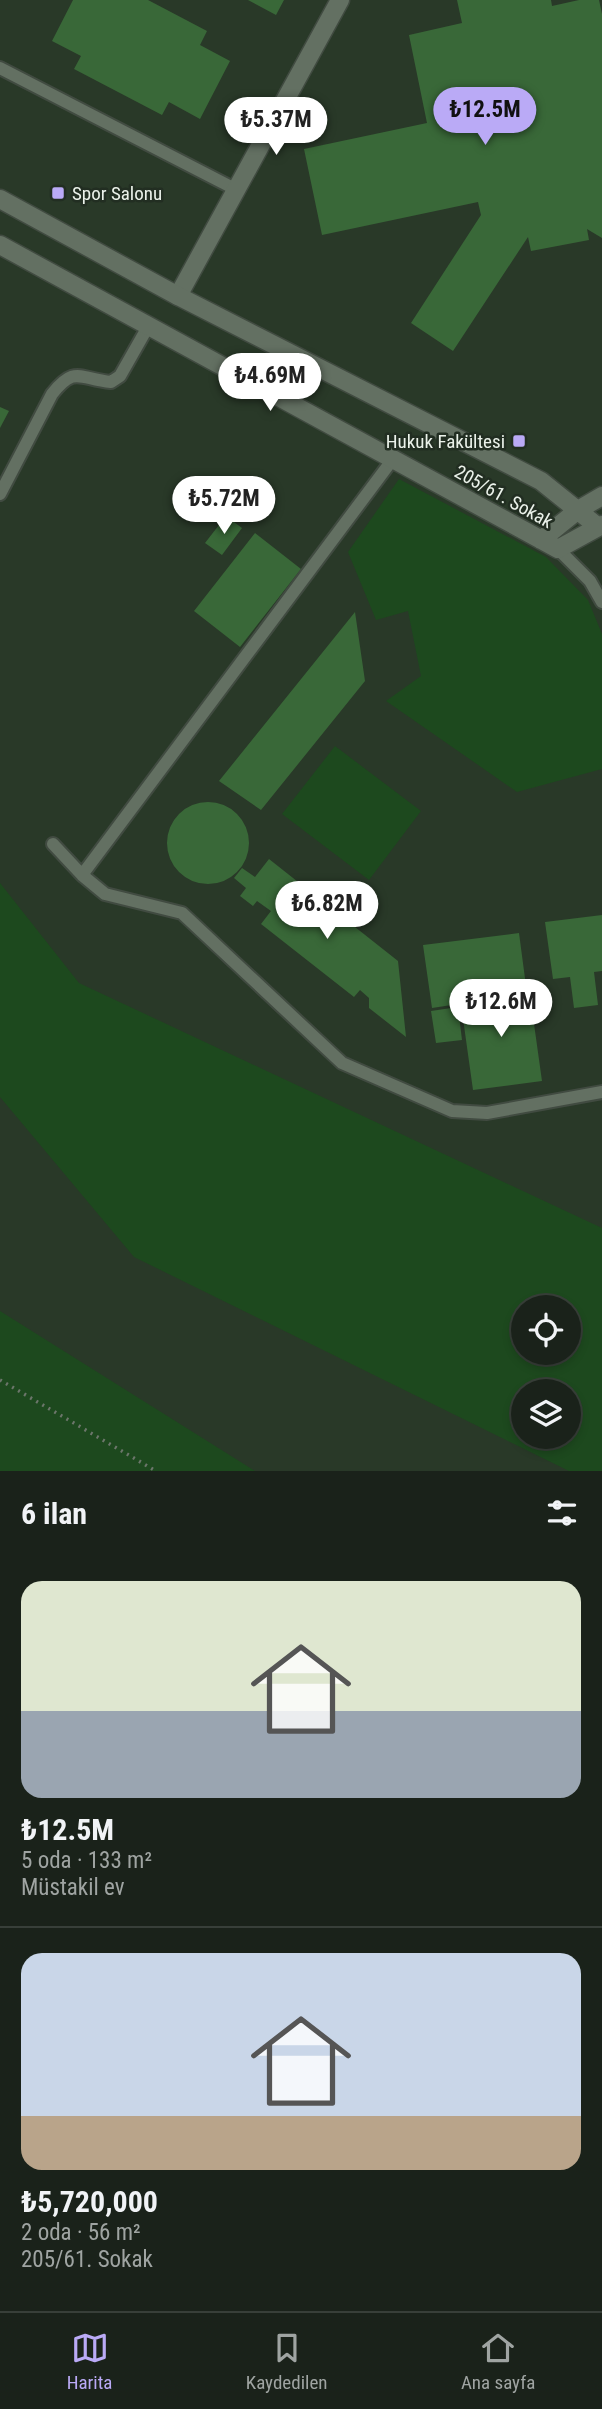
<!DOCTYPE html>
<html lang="tr">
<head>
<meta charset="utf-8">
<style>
	body { margin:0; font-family:"Roboto Condensed",sans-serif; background:#272f27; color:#f1f3f6; height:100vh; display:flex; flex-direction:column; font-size:26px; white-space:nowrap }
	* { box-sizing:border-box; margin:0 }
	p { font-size:23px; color:#9fa4a2 }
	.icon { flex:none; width:38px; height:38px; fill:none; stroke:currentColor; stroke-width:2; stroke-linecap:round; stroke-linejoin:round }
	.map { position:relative; height:1471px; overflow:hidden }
	.sheet { display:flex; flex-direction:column; background:#1a221a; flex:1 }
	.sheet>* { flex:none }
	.buttons { position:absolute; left:511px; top:1295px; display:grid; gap:14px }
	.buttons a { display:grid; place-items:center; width:70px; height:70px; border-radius:50%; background:#1a221a; box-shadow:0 4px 10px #0003,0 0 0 2px #383f39; font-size:35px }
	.price { position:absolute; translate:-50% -60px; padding:0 16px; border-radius:24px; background:#fff; color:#222; font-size:23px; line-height:46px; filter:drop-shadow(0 2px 4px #0008) }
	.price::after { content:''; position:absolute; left:50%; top:42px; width:21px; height:16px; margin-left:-10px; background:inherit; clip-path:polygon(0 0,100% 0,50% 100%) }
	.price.on { background:#baaaf6; color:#111 }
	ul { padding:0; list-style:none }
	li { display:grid; align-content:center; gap:14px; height:371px; padding:0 21px }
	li+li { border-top:2px solid #383f39 }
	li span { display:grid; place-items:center; height:217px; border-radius:21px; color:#555 }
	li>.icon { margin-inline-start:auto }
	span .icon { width:126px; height:126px; fill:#fffc; stroke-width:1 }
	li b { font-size:30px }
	h2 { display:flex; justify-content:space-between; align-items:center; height:84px; padding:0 21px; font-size:30px }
	.tab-bar { display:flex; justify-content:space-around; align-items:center; height:98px; border-top:2px solid #383f39; background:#1a221a; font-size:19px; color:#9fa4a2 }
	.tab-bar a { display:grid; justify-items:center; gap:4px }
	.tab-bar .on { color:#baaaf6 }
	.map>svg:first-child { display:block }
	.built { fill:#293928; fill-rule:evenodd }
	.green { fill:#1d491e; fill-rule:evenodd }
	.building { fill:#396838 }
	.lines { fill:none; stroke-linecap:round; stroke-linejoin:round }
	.lane-casing { stroke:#414b41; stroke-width:16 }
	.street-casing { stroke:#414b41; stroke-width:21 }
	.secondary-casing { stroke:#414b41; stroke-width:21 }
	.path { stroke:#6c766b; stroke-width:3.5; stroke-dasharray:2 5; stroke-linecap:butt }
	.lane { stroke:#637062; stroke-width:12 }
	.street { stroke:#637062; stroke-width:18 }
	.secondary { stroke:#637062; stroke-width:18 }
	.poi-dot { fill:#baaaf6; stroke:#222e22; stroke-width:2.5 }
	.labels { text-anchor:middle; stroke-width:5; stroke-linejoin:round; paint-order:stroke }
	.poi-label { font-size:19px; fill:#ebf2ea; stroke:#222e22; text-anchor:start }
	.street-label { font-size:19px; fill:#ebf2ea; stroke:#222e22 }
</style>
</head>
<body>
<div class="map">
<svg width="602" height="1471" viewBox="0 0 602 1471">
	<rect width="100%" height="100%" fill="#222e22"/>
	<path class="built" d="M0,0H602V1471H195L0,1363ZM523,1307H569V1353H523ZM523,1391H569V1437H523Z"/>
	<path class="green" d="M399,479L546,557L588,600L602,634V769L517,792L386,701L421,676L408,611L376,620L348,552Z
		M335,746L421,811L369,880L282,814Z
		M0,883L79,983L602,1228V1471H569L134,1257L0,1097ZM569,1307V1353H523V1307ZM569,1391V1437H523V1391Z
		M0,1311L255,1471H0Z"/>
	<path class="building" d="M73,0H148L207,31L200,45L230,61L200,119L169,102L162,115L74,69L81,56L52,41Z
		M248,0H284L276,15Z
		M457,0H551L552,6L579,0H599L602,14V238L587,229L589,240L531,251L528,237L453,351L411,323L481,215L478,202L322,235L304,149L427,123L409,35L462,23Z
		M0,407L9,411L0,428Z
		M226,516L242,528L222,555L205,543Z
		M255,533L301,569L240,647L194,611Z
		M355,612L365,681L261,810L219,781Z
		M167 843a41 41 0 1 1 82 0a41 41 0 1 1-82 0Z
		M269,859L398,961L406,1037L369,1008V998L360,990L354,997L261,924L271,911L257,901L253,906L240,896L246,888L234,878L242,868L255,877Z
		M602,915V971L594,972L598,1005L574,1008L570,977L553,979L545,922Z
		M519,933L526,986L457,995L458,1004L432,1008L423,945Z
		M529,988L542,1081L473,1090L460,997Z
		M458,1007L462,1040L436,1043L431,1011Z"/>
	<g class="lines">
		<defs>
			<path id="lane" d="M0,68L237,190
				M393,459L82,875L105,894L182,913L342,1063L452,1111L487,1113L602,1092
				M0,494L52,394C75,365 79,379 111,382L120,376L149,325
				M558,549L590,581L602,602
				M53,844L82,875"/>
			<path id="street" d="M178,296L340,0"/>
			<path id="secondary" d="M0,199L178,296L541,481L597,526
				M0,245L558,549L602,525
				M541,540L578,510L602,496"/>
		</defs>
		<use href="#lane" class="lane-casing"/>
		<use href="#street" class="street-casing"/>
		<use href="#secondary" class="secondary-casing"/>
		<path class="path" d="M0,1380L156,1471"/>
		<use href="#lane" class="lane"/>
		<use href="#street" class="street"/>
		<use href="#secondary" class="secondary"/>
	</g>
	<g class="poi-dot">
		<rect x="51" y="186" width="14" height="14" rx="3.5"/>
		<rect x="512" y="434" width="14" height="14" rx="3.5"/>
	</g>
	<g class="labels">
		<g class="poi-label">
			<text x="72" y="200">Spor Salonu</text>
			<text x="505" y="448" text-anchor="end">Hukuk Fakültesi</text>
		</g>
		<g class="street-label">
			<text transform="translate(504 496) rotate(29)" y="7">205/61. Sokak</text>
		</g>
	</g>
</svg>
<div class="buttons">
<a><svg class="icon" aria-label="locate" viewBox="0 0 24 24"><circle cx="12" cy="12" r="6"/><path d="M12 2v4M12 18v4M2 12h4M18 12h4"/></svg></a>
<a><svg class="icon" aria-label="layers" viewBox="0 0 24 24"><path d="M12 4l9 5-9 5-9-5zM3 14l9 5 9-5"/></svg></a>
</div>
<b class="price on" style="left:485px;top:147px">₺12.5M</b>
<b class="price" style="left:276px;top:157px">₺5.37M</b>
<b class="price" style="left:270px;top:413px">₺4.69M</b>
<b class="price" style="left:224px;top:536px">₺5.72M</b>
<b class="price" style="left:327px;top:941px">₺6.82M</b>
<b class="price" style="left:501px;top:1039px">₺12.6M</b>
</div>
<section class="sheet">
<h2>6 ilan<svg class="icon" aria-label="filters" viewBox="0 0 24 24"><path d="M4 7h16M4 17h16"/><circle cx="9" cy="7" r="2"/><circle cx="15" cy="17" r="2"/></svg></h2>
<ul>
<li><span style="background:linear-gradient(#dfe7d0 60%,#9aa5b1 0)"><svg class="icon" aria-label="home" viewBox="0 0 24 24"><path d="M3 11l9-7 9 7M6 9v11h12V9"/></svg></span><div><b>₺12.5M</b><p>5 oda · 133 m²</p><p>Müstakil ev</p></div></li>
<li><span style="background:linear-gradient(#c9d6e8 75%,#b9a48a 0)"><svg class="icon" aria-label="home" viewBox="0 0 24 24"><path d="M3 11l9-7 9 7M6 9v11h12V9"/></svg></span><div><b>₺5,720,000</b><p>2 oda · 56 m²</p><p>205/61. Sokak</p></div></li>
</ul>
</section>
<nav class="tab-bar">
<a class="on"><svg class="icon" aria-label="map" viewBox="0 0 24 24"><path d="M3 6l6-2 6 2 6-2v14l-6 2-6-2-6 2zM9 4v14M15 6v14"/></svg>Harita</a>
<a><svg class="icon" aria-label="saved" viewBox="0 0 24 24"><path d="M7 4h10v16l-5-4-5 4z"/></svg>Kaydedilen</a>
<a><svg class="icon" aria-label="home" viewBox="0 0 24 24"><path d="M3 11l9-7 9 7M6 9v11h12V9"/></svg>Ana sayfa</a>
</nav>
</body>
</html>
